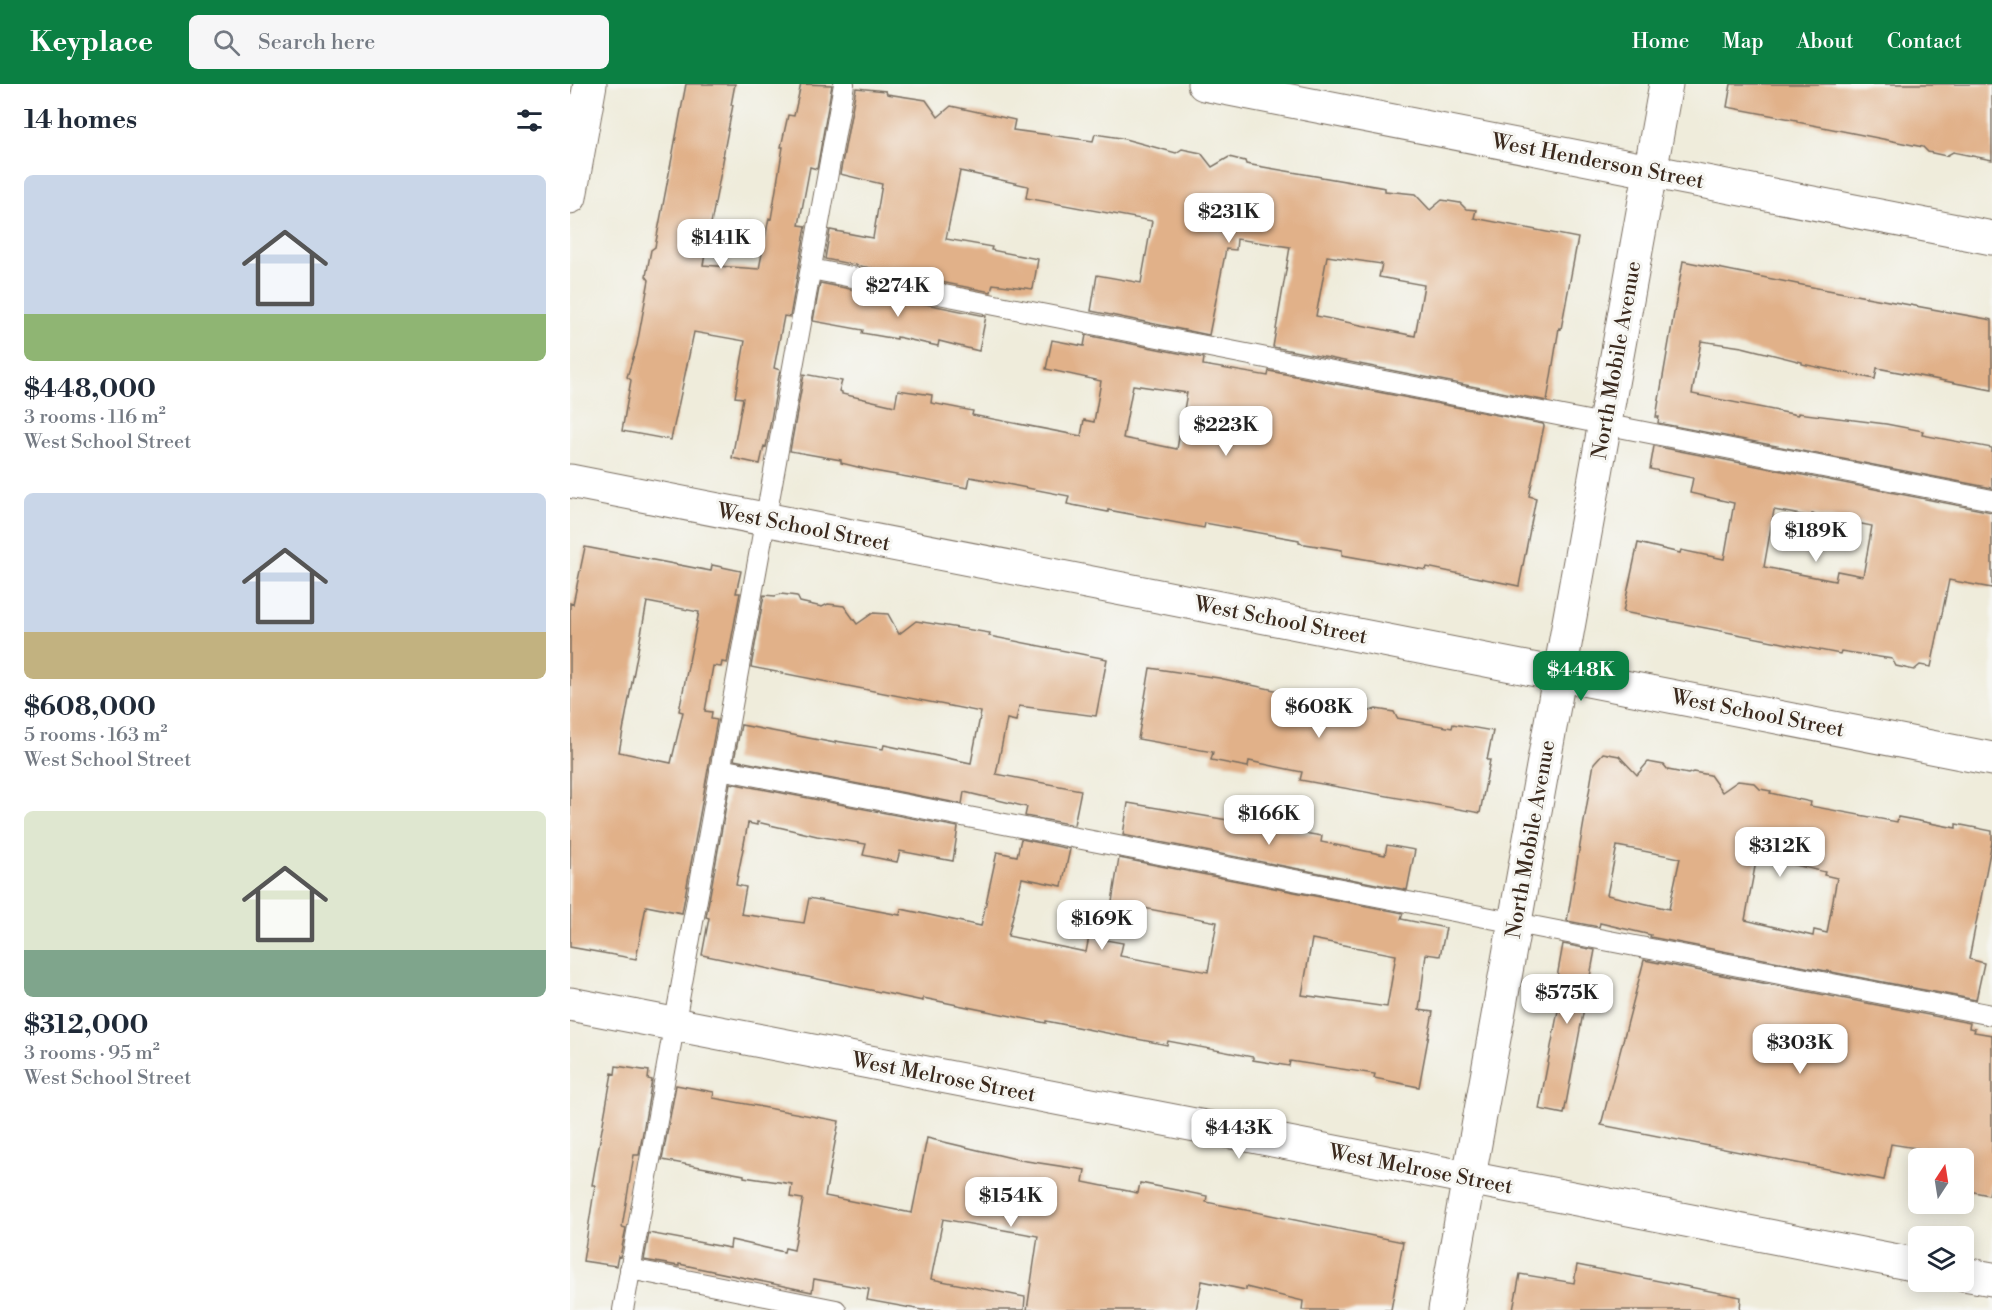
<!DOCTYPE html>
<html lang="en">
<head>
<meta charset="utf-8">
<style>
	body { margin:0; font-family:"Libre Bodoni",serif; background:#f6f6f7; color:#1f2937; height:100vh; display:flex; flex-direction:column; font-size:22px; white-space:nowrap }
	* { box-sizing:border-box; margin:0 }
	p { font-size:20px; color:#747a83 }
	.icon { flex:none; width:33px; height:33px; fill:none; stroke:currentColor; stroke-width:2; stroke-linecap:round; stroke-linejoin:round }
	.map { position:relative; flex:1; overflow:hidden }
	.sheet { display:flex; flex-direction:column; background:#fff; width:570px }
	.sheet>* { flex:none }
	.needle { width:39px; rotate:12deg }
	.buttons { position:absolute; left:1338px; top:1064px; display:grid; gap:12px }
	.buttons a { display:grid; place-items:center; width:66px; height:66px; border-radius:9px; background:#fff; box-shadow:0 3px 15px #0003; font-size:30px }
	.price { position:absolute; translate:-50% -51px; padding:0 14px; border-radius:12px; background:#fff; color:#222; font-size:20px; line-height:39px; filter:drop-shadow(0 2px 3px #0008) }
	.price::after { content:''; position:absolute; left:50%; top:36px; width:18px; height:14px; margin-left:-9px; background:inherit; clip-path:polygon(0 0,100% 0,50% 100%) }
	.price.selected { background:#0b8043; color:#fff }
	ul { padding:0; list-style:none }
	li { display:grid; align-content:center; gap:12px; height:318px; padding:0 24px }
	li span { display:grid; place-items:center; height:186px; border-radius:9px; color:#555 }
	li>.icon { margin-inline-start:auto }
	span .icon { width:108px; height:108px; fill:#fffc; stroke-width:1 }
	li b { font-size:26px }
	h2 { display:flex; justify-content:space-between; align-items:center; height:72px; padding:0 24px; font-size:26px }
	header { display:flex; align-items:center; gap:36px; box-sizing:border-box; height:84px; padding:0 30px; background:#0b8043; color:#fff }
	header strong { font-size:28px }
	nav { display:flex; gap:33px; margin-inline-start:auto; font-size:21px }
	.search { width:420px; height:54px; background:#f6f6f7; display:flex; align-items:center; gap:15px; box-sizing:border-box; padding:0 21px; border-radius:9px; color:#747a83; font-size:22px }
	main { display:flex; flex:1; min-height:0 }
	.map>svg:first-child { display:block }
	.building { fill:#e1b189; fill-rule:evenodd }
	.lines { fill:none; stroke-linecap:round; stroke-linejoin:round }
	.service-casing { stroke:#7a6e60; stroke-width:22 }
	.minor-casing { stroke:#7a6e60; stroke-width:35 }
	.tertiary-casing { stroke:#7a6e60; stroke-width:35 }
	.service { stroke:#fff; stroke-width:20 }
	.minor { stroke:#fff; stroke-width:33 }
	.tertiary { stroke:#fff; stroke-width:33 }
	.labels { text-anchor:middle; stroke-width:6; stroke-linejoin:round; paint-order:stroke }
	.street-label { font-size:21px; fill:#3b2a1e; stroke:#f6f6f2 }
</style>
</head>
<body>
<header>
<strong>Keyplace</strong>
<div class="search"><svg class="icon" aria-label="search" viewBox="0 0 24 24"><circle cx="10" cy="10" r="6"/><path d="M15 15l6 6"/></svg>Search here</div>
<nav><a>Home</a><a>Map</a><a>About</a><a>Contact</a></nav>
</header>
<main>
<section class="sheet">
<h2>14 homes<svg class="icon" aria-label="filters" viewBox="0 0 24 24"><path d="M4 7h16M4 17h16"/><circle cx="9" cy="7" r="2"/><circle cx="15" cy="17" r="2"/></svg></h2>
<ul>
<li><span style="background:linear-gradient(#c9d6e8 75%,#8fb573 0)"><svg class="icon" aria-label="home" viewBox="0 0 24 24"><path d="M3 11l9-7 9 7M6 9v11h12V9"/></svg></span><div><b>$448,000</b><p>3 rooms · 116 m²</p><p>West School Street</p></div></li>
<li><span style="background:linear-gradient(#c9d6e8 75%,#c2b280 0)"><svg class="icon" aria-label="home" viewBox="0 0 24 24"><path d="M3 11l9-7 9 7M6 9v11h12V9"/></svg></span><div><b>$608,000</b><p>5 rooms · 163 m²</p><p>West School Street</p></div></li>
<li><span style="background:linear-gradient(#dfe7d0 75%,#7fa58c 0)"><svg class="icon" aria-label="home" viewBox="0 0 24 24"><path d="M3 11l9-7 9 7M6 9v11h12V9"/></svg></span><div><b>$312,000</b><p>3 rooms · 95 m²</p><p>West School Street</p></div></li>
</ul>
</section>
<div class="map">
<svg width="1422" height="1226" viewBox="0 0 1422 1226">
	<rect width="100%" height="100%" fill="#f6f6f2"/>
	<filter id="ink" filterUnits="userSpaceOnUse"><feTurbulence type="fractalNoise" baseFrequency=".0167" numOctaves="2"/><feDisplacementMap in="SourceGraphic" scale="12" xChannelSelector="R" yChannelSelector="G"/><feConvolveMatrix kernelMatrix="1 2 1 2 8 2 1 2 1" color-interpolation-filters="sRGB"/></filter>
	<filter id="wash" filterUnits="userSpaceOnUse"><feTurbulence type="fractalNoise" baseFrequency=".008" numOctaves="4" result="noise"/><feDisplacementMap in="SourceGraphic" scale="24" xChannelSelector="R" yChannelSelector="G"/><feGaussianBlur stdDeviation="1.35" result="paint"/><feColorMatrix in="noise" values="0 0 0 0 0 0 0 0 0 0 0 0 0 0 0 0 0 1.4 0 .05"/><feComposite in="paint" operator="in"/></filter>
	<g filter="url(#wash)">
		<rect width="100%" height="100%" fill="#efecdb"/>
		<g id="blocks">
			<path class="building" d="M116,0H165L161,21H163L153,72H154L133,181L189,185L199,134L201,135L213,63H211L218,31L224,32L231,0L262,1L247,85L240,83L229,141L236,142L220,233L214,232L204,284L210,286L196,363L194,362L190,380L162,374L173,314L165,313L175,257L124,248L101,356L52,347L61,296L57,293L67,261L79,196L76,192L81,166L85,163Z
				M1161,0H1422V76L1383,68L1376,72L1358,68L1353,63L1227,38V36L1157,23Z
				M286,4L316,7L317,10L356,16L368,33L381,22L445,36L443,46L523,57L525,50L551,54L606,69L612,65L631,69L642,83L659,73L675,77L676,80L815,104V107L845,110L860,126L872,116L890,119L896,125L906,126L904,134L1008,154L991,245L989,244L977,317L703,263L720,163L667,155L666,166L656,165L639,251L521,227L527,191L571,199L582,137L456,114L458,102L390,87L376,155L422,163L421,166L468,175L463,205L423,200L421,208L255,175L260,146L303,154L312,100L270,90ZM757,172L812,180L809,193L854,201L845,252L746,232Z
				M1113,177L1247,204L1422,236V306L1307,284L1305,295L1232,280V278L1172,263L1131,257L1122,310L1228,331V329L1316,340L1353,347L1352,351L1422,364V404L1088,339L1089,333H1086Z
				M250,199L416,232L409,267L369,257L368,262L327,253V255L292,249L293,246L243,237Z
				M516,251L634,274L633,281L698,292L699,287L973,340L974,342L959,412L966,414L949,502L857,483L856,486L772,471V466L729,459V456L635,439L634,444L538,426V428L497,420L499,412L400,393L398,404L304,387L271,379V376L220,367L234,290L272,297L269,307L272,308V310L325,322L328,306L362,311L361,319L403,327L402,331L511,352L514,336L524,338L531,297L476,285L482,256L514,262ZM563,301L617,309L607,365L553,354Z
				M1084,362L1422,428V504L1379,496L1361,583L1350,581L1344,586L1326,582L1322,575L1271,567L1270,570L1053,528L1068,459L1110,469L1111,466L1154,475L1164,419L1120,409L1123,394L1080,385ZM1204,426L1242,433V430L1302,442L1293,492L1267,487L1265,497L1194,483Z
				M15,463L141,487L142,481L171,487L166,509H170L157,579L152,578L151,583L143,582L135,627L142,628L141,635L147,636L112,829L76,822L66,875L0,863V519L3,520ZM77,518L129,528L109,627L113,628L101,679L49,668Z
				M211,510L227,512L230,518L252,523L258,520L274,522L287,540L303,529L318,530L329,550L346,537L420,549L419,552L537,575L526,632L449,622L446,637L437,635L426,690L511,706L504,741L455,732L457,723L394,708L392,720L164,676L171,641L265,659V657L313,665L314,661L401,679L411,628L181,583L194,511L205,512Z
				M580,584L649,594L760,618L762,616L780,619L788,631L806,625L824,628L827,634L882,644L883,640L923,647L917,676H920L910,729L730,696L732,688L679,677L678,683L641,676L643,668L568,655Z
				M1033,669L1049,672L1067,691L1078,678L1094,681L1098,686L1118,690L1123,688L1140,691L1152,708L1168,697L1184,699L1190,705L1201,707L1200,709L1241,718L1240,722L1327,738L1328,733L1386,744V740L1422,747V758L1399,875L1414,879L1406,916L1080,853L1081,851L1030,839L1029,843L997,837L1024,679ZM1047,762L1110,774L1099,825L1037,811ZM1187,772L1255,788L1254,791L1267,794L1257,849L1244,846L1243,852L1175,836Z
				M160,699L388,743L383,777L330,767L327,778L293,771L296,760L247,752L187,738V741L178,739L166,801L176,803L171,830L234,839L239,814L330,831L331,825L411,842L427,768L447,772L451,755L500,765L492,802L452,794L438,852L516,868L519,853L553,859L550,872L638,888L647,838L542,818L549,774L833,829L831,835L876,844L870,872L856,870L849,926L863,928L849,1003L804,994L805,990L720,977L719,982L683,976V973L598,957L597,961L476,937V939L353,914V917L315,909L132,871L139,834L136,833ZM742,855L826,871L817,923L732,911Z
				M558,719L752,752L751,758L815,771L817,761L845,766L837,806L553,751Z
				M993,860L1025,866L994,1030L969,1025L991,911L984,910Z
				M1074,876L1400,939L1399,944L1405,945L1404,948L1422,951V1096L1419,1111L1394,1106V1074H1384L1385,1070L1321,1060L1314,1096L1031,1041Z
				M46,982L79,987L78,995L82,996L69,1071H64L52,1143L56,1144L50,1173L48,1172L46,1182L13,1177L25,1101H22L42,989L45,990Z
				M106,1001L144,1008L143,1014L269,1037L255,1112L342,1129L357,1054L450,1076L515,1086L513,1098L568,1109L570,1099L637,1112L636,1118L833,1158L821,1226H732L733,1217L676,1203V1206L632,1197L626,1226H457L468,1152L373,1135L361,1195L455,1213L454,1226H352L297,1216L299,1205L244,1195L242,1208L109,1180V1182L74,1176L79,1149L160,1164L161,1156L214,1168L215,1164L224,1166L233,1115L220,1113L222,1100L174,1093V1091L92,1076Z
				M1007,1181L1171,1213L1170,1226H943L950,1190L1004,1199Z"/>
		</g>
	</g>
	<g filter="url(#ink)">
		<use href="#blocks" fill-opacity="0" stroke="#7a6e60" stroke-width="1.5"/>
		<g class="lines">
			<defs>
				<path id="service" d="M241,185L1422,416
					M150,685L1422,931
					M60,1185L266,1226
					M53,1226L274,0"/>
				<path id="minor" d="M634,0L1422,154
					M0,397L1422,675
					M0,920L1348,1181
					M1394,1190L1422,1195
					M875,1226L1096,0"/>
				<path id="tertiary" d="M0,113L20,0"/>
			</defs>
			<use href="#service" class="service-casing"/>
			<use href="#minor" class="minor-casing"/>
			<use href="#tertiary" class="tertiary-casing"/>
			<use href="#service" class="service"/>
			<use href="#minor" class="minor"/>
			<use href="#tertiary" class="tertiary"/>
		</g>
	</g>
	<g class="labels">
		<g class="street-label">
			<text transform="translate(1028 77) rotate(11)" y="7">West Henderson Street</text>
			<text transform="translate(1046 276) rotate(-80)" y="7">North Mobile Avenue</text>
			<text transform="translate(234 443) rotate(11)" y="7">West School Street</text>
			<text transform="translate(711 536) rotate(11)" y="7">West School Street</text>
			<text transform="translate(1188 629) rotate(11)" y="7">West School Street</text>
			<text transform="translate(960 755) rotate(-80)" y="7">North Mobile Avenue</text>
			<text transform="translate(374 993) rotate(11)" y="7">West Melrose Street</text>
			<text transform="translate(851 1085) rotate(11)" y="7">West Melrose Street</text>
		</g>
	</g>
</svg>
<div class="buttons">
<a><svg class="needle" viewBox="-14 -14 28 28"><path d="M0-13l5 13h-10z" fill="#e53935"/><path d="M0 13l5-13h-10z" fill="#747a83"/></svg></a>
<a><svg class="icon" aria-label="layers" viewBox="0 0 24 24"><path d="M12 4l9 5-9 5-9-5zM3 14l9 5 9-5"/></svg></a>
</div>
<b class="price" style="left:659px;top:160px">$231K</b>
<b class="price" style="left:151px;top:186px">$141K</b>
<b class="price" style="left:328px;top:234px">$274K</b>
<b class="price" style="left:656px;top:373px">$223K</b>
<b class="price" style="left:1246px;top:479px">$189K</b>
<b class="price selected" style="left:1011px;top:618px">$448K</b>
<b class="price" style="left:749px;top:655px">$608K</b>
<b class="price" style="left:699px;top:762px">$166K</b>
<b class="price" style="left:1210px;top:794px">$312K</b>
<b class="price" style="left:532px;top:867px">$169K</b>
<b class="price" style="left:997px;top:941px">$575K</b>
<b class="price" style="left:1230px;top:991px">$303K</b>
<b class="price" style="left:669px;top:1076px">$443K</b>
<b class="price" style="left:441px;top:1144px">$154K</b>
</div>
</main>
</body>
</html>
